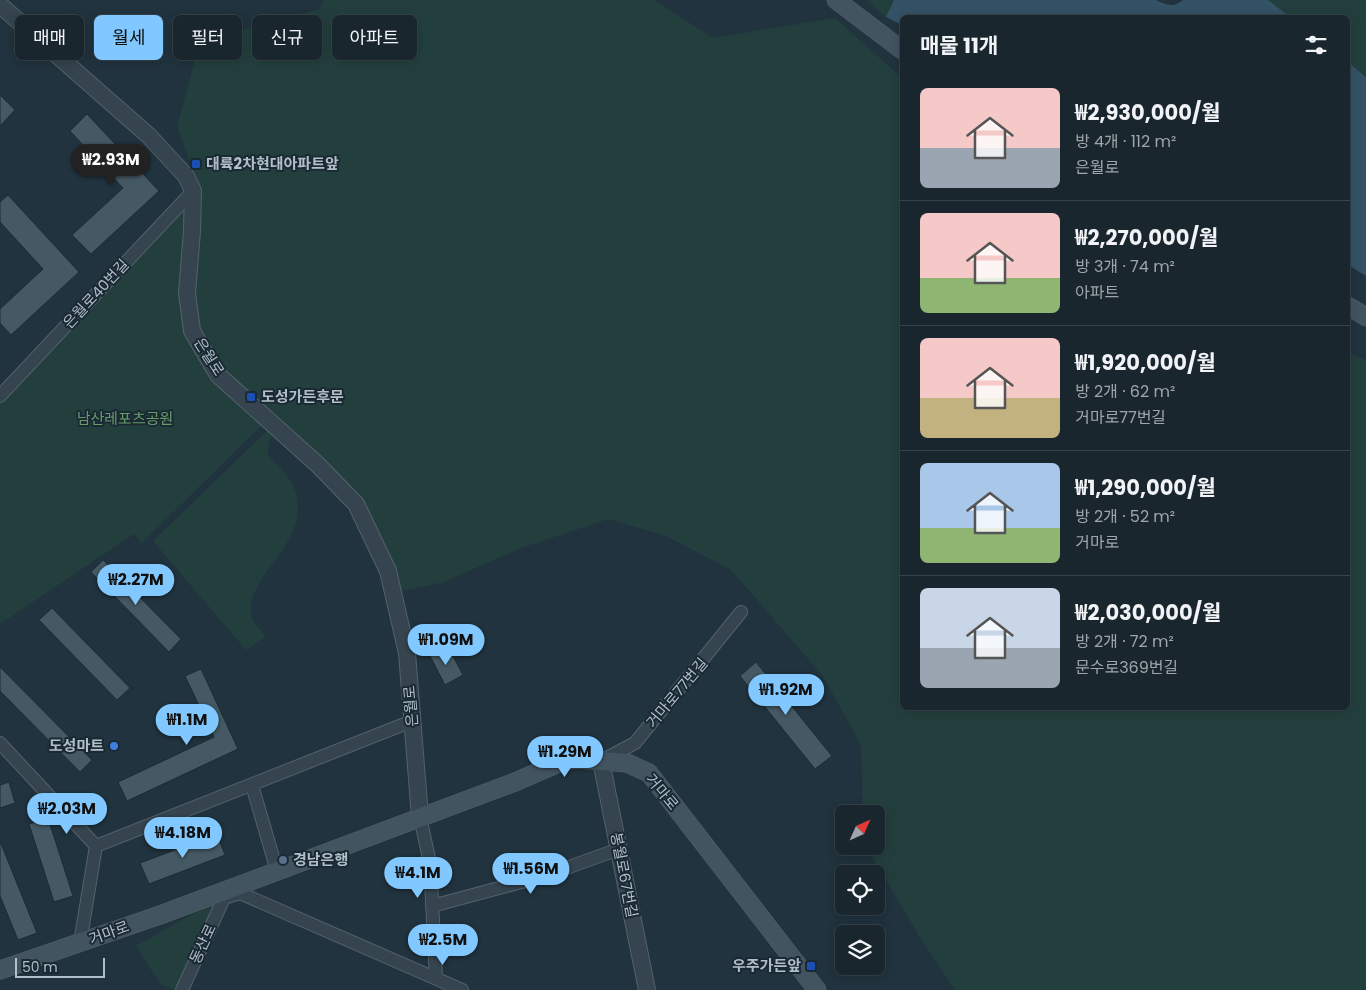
<!DOCTYPE html>
<html lang="ko">
<head>
<meta charset="utf-8">
<style>
	body { margin:0; font-family:Poppins,"Noto Sans KR",sans-serif; background:#222e36; color:#f1f3f6; height:100vh; display:flex; flex-direction:column; font-size:19px; white-space:nowrap }
	* { box-sizing:border-box; margin:0 }
	p { font-size:16px; color:#9fa5aa }
	.icon { flex:none; width:28px; height:28px; fill:none; stroke:currentColor; stroke-width:2; stroke-linecap:round; stroke-linejoin:round }
	.map { position:relative; flex:1; overflow:hidden }
	.drawer { position:absolute; left:900px; top:15px; width:450px; height:695px; display:flex; flex-direction:column; background:#19262e; border-radius:8px; box-shadow:0 2px 12px #0003,0 0 0 1px #37434a }
	.drawer>* { flex:none }
	.hud { position:absolute; left:15px; top:15px; width:475px; height:45px; display:flex; gap:10px }
	.needle { width:32px; rotate:45deg }
	.buttons { position:absolute; left:835px; top:805px; display:grid; gap:10px }
	.buttons a { display:grid; place-items:center; width:50px; height:50px; border-radius:8px; background:#19262e; box-shadow:0 2px 12px #0003,0 0 0 1px #37434a; font-size:25px }
	.scale { position:absolute; left:15px; bottom:12px; width:90px; box-sizing:border-box; padding-left:5px; border:2px solid #b1bfc9; border-top:0; font-size:14px; line-height:18px; white-space:nowrap; color:#b1bfc9; -webkit-text-stroke:4px #1a2933; paint-order:stroke }
	.price { position:absolute; translate:-50% -42px; padding:0 11px; border-radius:18px; background:#80c8ff; color:#111; font-size:16px; line-height:32px; filter:drop-shadow(0 1px 2px #0008) }
	.price::after { content:''; position:absolute; left:50%; top:30px; width:15px; height:11px; margin-left:-8px; background:inherit; clip-path:polygon(0 0,100% 0,50% 100%) }
	.price.selected { background:#222; color:#fff }
	ul { padding:0; list-style:none }
	li { display:flex; align-items:center; gap:15px; height:125px; padding:0 20px }
	li+li { border-top:1px solid #37434a }
	li span { display:grid; place-items:center; flex:none; width:140px; height:100px; border-radius:8px; color:#555 }
	li>.icon { margin-inline-start:auto }
	span .icon { width:60px; height:60px; fill:#fffc; stroke-width:1 }
	li b { font-size:21px }
	h2 { display:flex; justify-content:space-between; align-items:center; height:60px; padding:0 20px; font-size:21px }
	.chip { padding:0 18px; border-radius:8px; background:#19262e; box-shadow:0 2px 12px #0003,0 0 0 1px #37434a; font-size:18px; line-height:45px }
	.chip.selected { background:#80c8ff; color:#111 }
	.map>svg:first-child { display:block }
	.green { fill:#233f3d }
	.water { fill:#345266 }
	.building { fill:#455964; stroke:#1c2b35 }
	.lines { fill:none; stroke-linecap:round; stroke-linejoin:round }
	.minor-casing { stroke:#53626c; stroke-width:14 }
	.tertiary-casing { stroke:#53626c; stroke-width:18 }
	.secondary-casing { stroke:#53626c; stroke-width:19 }
	.minor { stroke:#35444e; stroke-width:12 }
	.tertiary { stroke:#35444e; stroke-width:16 }
	.secondary { stroke:#435461; stroke-width:18 }
	.transit-dot { fill:#1a4fb4; stroke:#1a2933; stroke-width:2 }
	.shop-dot { fill:#3f7fe0; stroke:#1a2933; stroke-width:2 }
	.service-dot { fill:#5c6f8a; stroke:#1a2933; stroke-width:2 }
	.labels { text-anchor:middle; stroke-width:4; stroke-linejoin:round; paint-order:stroke }
	.poi-label { font-size:15px; font-weight:bold; fill:#b1bfc9; stroke:#1a2933; text-anchor:start }
	.street-label { font-size:15px; fill:#b1bfc9; stroke:#1a2933 }
	.park-label { font-size:15px; fill:#669c69; stroke:#1a2933 }
</style>
</head>
<body>
<div class="map">
<svg width="1366" height="990" viewBox="0 0 1366 990">
	<rect width="100%" height="100%" fill="#21333e"/>
	<path class="green" d="M324,0H654L713,38L835,18L902,78V708H1348V352L1366,360V990H955L919,936L866,846H876V814H863L861,745L823,676L730,569L664,535L608,519L521,548L444,582L394,593L361,499L267,420L142,543L134,534L0,624V404L193,198L199,185L177,127L200,41L320,9Z
		M867,0H894L886,17Z
		M1268,0H1366V77L1348,62V18L1290,17Z
		M273,425L267,453C275,463 288,474 293,486C318,541 240,577 252,618C254,624 262,631 266,636L246,650L153,541Z
		M219,899L175,990L161,985L136,946Z"/>
	<path class="water" d="M894,0H1156C1166,5 1174,8 1183,0H1268L1290,17L902,18V25L886,17Z
		M1348,62L1366,77V276L1348,265Z"/>
	<path class="building" d="M0,95L15,110L0,126Z
		M87,114L159,191L91,254L72,235L123,188L70,131Z
		M8,195L79,272L11,335L0,323V309L43,269L0,222V202Z
		M103,560L181,639L169,652L91,572Z
		M52,608L130,688L117,700L39,620Z
		M448,647L463,675L445,685L430,656Z
		M756,662L832,756L815,769L740,676Z
		M0,667L92,760L80,772L0,691Z
		M201,669L238,749L127,801L118,782L214,737L185,676Z
		M9,782L15,803L0,808V785Z
		M48,818L73,896L54,902L29,824Z
		M217,834L225,855L149,884L140,863Z
		M0,841L37,933L18,940L0,896Z"/>
	<g class="lines">
		<defs>
			<path id="minor" d="M0,396L193,191
				M0,743L96,846L80,943
				M601,761L635,743L741,612
				M252,785L277,871
				M420,817L430,863L436,978
				M96,846L412,721
				M432,906L544,876L619,849
				M182,990L224,898L240,893L462,990"/>
			<path id="tertiary" d="M0,5L149,136L186,176L193,191L192,231L187,293L192,331L218,375L317,464L356,504L388,571L407,653L420,817
				M601,761L647,990"/>
			<path id="secondary" d="M836,0L902,50
				M1348,306L1366,317
				M0,970L160,915L515,782L561,762L576,759L627,763L649,773L817,990"/>
		</defs>
		<use href="#minor" class="minor-casing"/>
		<use href="#tertiary" class="tertiary-casing"/>
		<use href="#secondary" class="secondary-casing"/>
		<use href="#minor" class="minor"/>
		<use href="#tertiary" class="tertiary"/>
		<use href="#secondary" class="secondary"/>
	</g>
	<g class="transit-dot">
		<rect x="191" y="159" width="10" height="10" rx="2.5"/>
		<rect x="246" y="392" width="10" height="10" rx="2.5"/>
		<rect x="806" y="961" width="10" height="10" rx="2.5"/>
	</g>
	<circle class="shop-dot" cx="114" cy="746" r="5"/>
	<circle class="service-dot" cx="283" cy="860" r="5"/>
	<g class="labels">
		<g class="poi-label">
			<text x="206" y="169">대륙2차현대아파트앞</text>
			<text x="261" y="402">도성가든후문</text>
			<text x="104" y="751" text-anchor="end">도성마트</text>
			<text x="293" y="865">경남은행</text>
			<text x="801" y="971" text-anchor="end">우주가든앞</text>
		</g>
		<g class="street-label">
			<text transform="translate(96 294) rotate(-47)" y="5">은월로40번길</text>
			<text transform="translate(209 357) rotate(57)" y="5">은월로</text>
			<text transform="translate(677 693) rotate(-50)" y="5">거마로77번길</text>
			<text transform="translate(411 706) rotate(-95)" y="5">은월로</text>
			<text transform="translate(662 792) rotate(50)" y="5">거마로</text>
			<text transform="translate(624 875) rotate(79)" y="5">봉월로67번길</text>
			<text transform="translate(109 933) rotate(-20)" y="5">거마로</text>
			<text transform="translate(203 944) rotate(-65)" y="5">동산로</text>
		</g>
		<g class="park-label">
			<text x="125" y="424">남산레포츠공원</text>
		</g>
	</g>
</svg>
<div class="buttons">
<a><svg class="needle" viewBox="-14 -14 28 28"><path d="M0-13l5 13h-10z" fill="#e53935"/><path d="M0 13l5-13h-10z" fill="#9fa5aa"/></svg></a>
<a><svg class="icon" aria-label="locate" viewBox="0 0 24 24"><circle cx="12" cy="12" r="6"/><path d="M12 2v4M12 18v4M2 12h4M18 12h4"/></svg></a>
<a><svg class="icon" aria-label="layers" viewBox="0 0 24 24"><path d="M12 4l9 5-9 5-9-5zM3 14l9 5 9-5"/></svg></a>
</div>
<div class="scale">50 m</div>
<b class="price selected" style="left:111px;top:186px">₩2.93M</b>
<b class="price" style="left:136px;top:606px">₩2.27M</b>
<b class="price" style="left:446px;top:666px">₩1.09M</b>
<b class="price" style="left:786px;top:716px">₩1.92M</b>
<b class="price" style="left:187px;top:746px">₩1.1M</b>
<b class="price" style="left:565px;top:778px">₩1.29M</b>
<b class="price" style="left:67px;top:835px">₩2.03M</b>
<b class="price" style="left:183px;top:859px">₩4.18M</b>
<b class="price" style="left:531px;top:895px">₩1.56M</b>
<b class="price" style="left:418px;top:899px">₩4.1M</b>
<b class="price" style="left:443px;top:966px">₩2.5M</b>
<div class="hud">
<a class="chip">매매</a>
<a class="chip selected">월세</a>
<a class="chip">필터</a>
<a class="chip">신규</a>
<a class="chip">아파트</a>
</div>
<section class="drawer">
<h2>매물 11개<svg class="icon" aria-label="filters" viewBox="0 0 24 24"><path d="M4 7h16M4 17h16"/><circle cx="9" cy="7" r="2"/><circle cx="15" cy="17" r="2"/></svg></h2>
<ul>
<li><span style="background:linear-gradient(#f6c9c9 60%,#9aa5b1 0)"><svg class="icon" aria-label="home" viewBox="0 0 24 24"><path d="M3 11l9-7 9 7M6 9v11h12V9"/></svg></span><div><b>₩2,930,000/월</b><p>방 4개 · 112 m²</p><p>은월로</p></div></li>
<li><span style="background:linear-gradient(#f6c9c9 65%,#8fb573 0)"><svg class="icon" aria-label="home" viewBox="0 0 24 24"><path d="M3 11l9-7 9 7M6 9v11h12V9"/></svg></span><div><b>₩2,270,000/월</b><p>방 3개 · 74 m²</p><p>아파트</p></div></li>
<li><span style="background:linear-gradient(#f6c9c9 60%,#c2b280 0)"><svg class="icon" aria-label="home" viewBox="0 0 24 24"><path d="M3 11l9-7 9 7M6 9v11h12V9"/></svg></span><div><b>₩1,920,000/월</b><p>방 2개 · 62 m²</p><p>거마로77번길</p></div></li>
<li><span style="background:linear-gradient(#a9c7e8 65%,#8fb573 0)"><svg class="icon" aria-label="home" viewBox="0 0 24 24"><path d="M3 11l9-7 9 7M6 9v11h12V9"/></svg></span><div><b>₩1,290,000/월</b><p>방 2개 · 52 m²</p><p>거마로</p></div></li>
<li><span style="background:linear-gradient(#c9d6e8 60%,#9aa5b1 0)"><svg class="icon" aria-label="home" viewBox="0 0 24 24"><path d="M3 11l9-7 9 7M6 9v11h12V9"/></svg></span><div><b>₩2,030,000/월</b><p>방 2개 · 72 m²</p><p>문수로369번길</p></div></li>
</ul>
</section>
</div>
</body>
</html>
